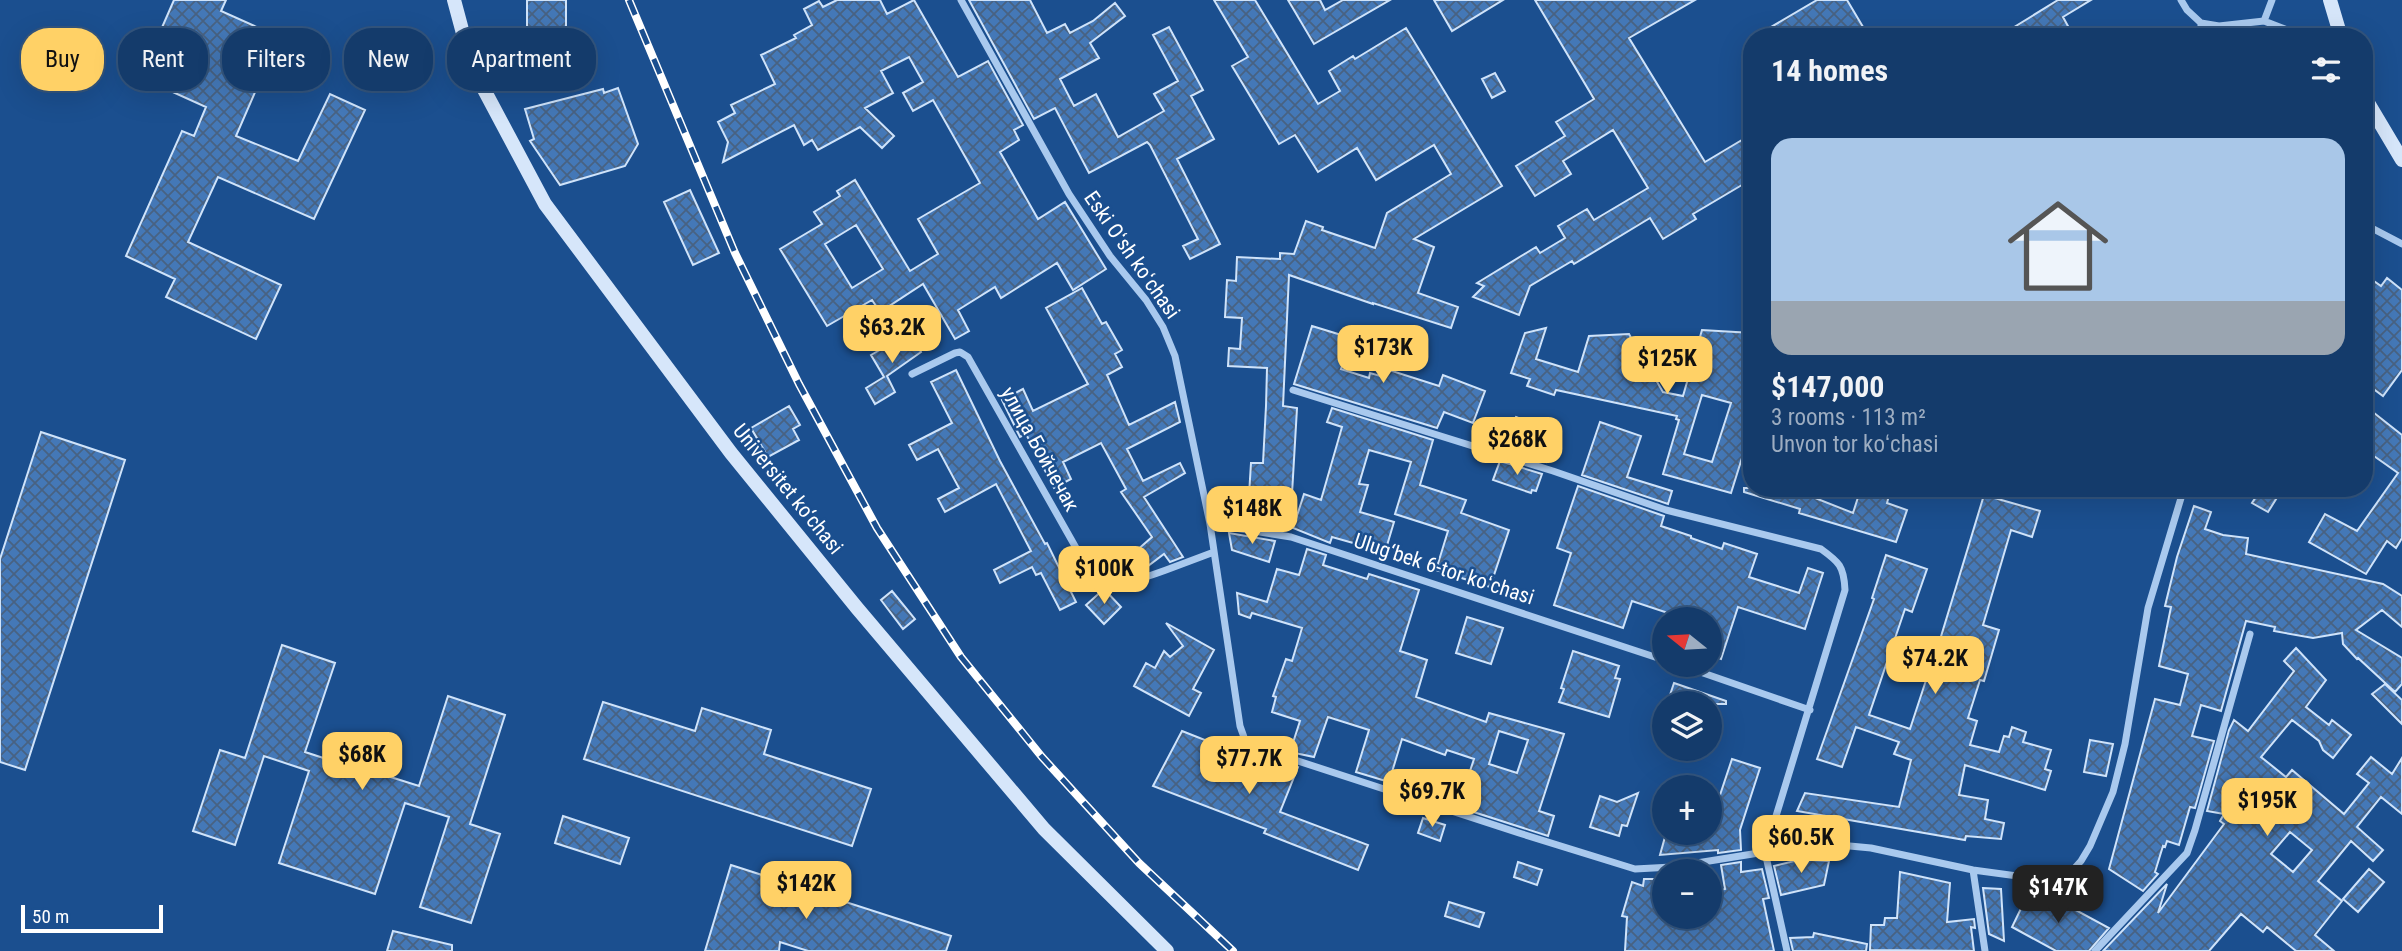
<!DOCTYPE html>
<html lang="en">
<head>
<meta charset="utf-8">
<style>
	body { margin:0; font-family:"Roboto Condensed",sans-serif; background:#214673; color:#f1f3f6; height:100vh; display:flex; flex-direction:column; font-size:26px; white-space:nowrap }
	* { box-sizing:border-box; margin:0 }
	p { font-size:23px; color:#9dadc1 }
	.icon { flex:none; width:38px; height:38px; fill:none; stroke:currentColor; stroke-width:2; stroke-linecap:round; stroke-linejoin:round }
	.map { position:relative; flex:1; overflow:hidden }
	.side { position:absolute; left:1743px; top:28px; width:630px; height:469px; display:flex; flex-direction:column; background:#143b6b; border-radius:28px; box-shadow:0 7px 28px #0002,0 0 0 2px #33557e }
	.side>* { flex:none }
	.top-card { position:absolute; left:21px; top:28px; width:665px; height:63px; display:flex; gap:14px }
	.needle { width:46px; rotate:288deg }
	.fabs { position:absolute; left:1652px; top:607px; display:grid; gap:14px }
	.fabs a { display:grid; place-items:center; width:70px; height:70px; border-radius:50%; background:#143b6b; box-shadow:0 7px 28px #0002,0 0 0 2px #33557e; font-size:35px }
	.scale { position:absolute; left:21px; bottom:18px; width:142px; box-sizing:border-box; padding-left:7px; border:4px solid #fff; border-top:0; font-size:19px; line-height:24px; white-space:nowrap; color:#fff; -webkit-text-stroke:5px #1b4f8f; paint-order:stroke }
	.price { position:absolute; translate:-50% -60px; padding:0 16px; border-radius:14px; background:#ffd166; color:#111; font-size:23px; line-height:46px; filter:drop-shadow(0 2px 4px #0008) }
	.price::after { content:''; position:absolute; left:50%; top:42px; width:21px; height:16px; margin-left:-10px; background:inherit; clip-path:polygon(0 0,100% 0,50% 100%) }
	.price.on { background:#222; color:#fff }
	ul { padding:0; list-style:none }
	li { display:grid; align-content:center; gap:14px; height:371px; padding:0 28px }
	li+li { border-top:2px solid #33557e }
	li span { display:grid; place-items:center; height:217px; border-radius:21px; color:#555 }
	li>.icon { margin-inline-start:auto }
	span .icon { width:126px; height:126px; fill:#fffc; stroke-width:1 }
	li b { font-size:30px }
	h2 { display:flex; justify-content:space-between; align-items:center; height:84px; padding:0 28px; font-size:30px }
	.chip { padding:0 24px; border-radius:28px; background:#143b6b; box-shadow:0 7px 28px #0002,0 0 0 2px #33557e; font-size:24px; line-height:63px }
	.chip.on { background:#ffd166; color:#111 }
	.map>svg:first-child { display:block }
	.building { fill:url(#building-cross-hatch); stroke:#cfe3fa; stroke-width:2; fill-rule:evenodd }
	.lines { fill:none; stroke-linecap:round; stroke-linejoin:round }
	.minor { stroke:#a9c9ee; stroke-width:7 }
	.secondary { stroke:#d6e6fa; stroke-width:14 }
	.rail-casing { stroke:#fff; stroke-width:8 }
	.rail { stroke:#1b4f8f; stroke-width:5; stroke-dasharray:16; stroke-linecap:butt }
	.labels { text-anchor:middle; stroke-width:5; stroke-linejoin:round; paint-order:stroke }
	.street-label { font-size:21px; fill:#fff; stroke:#1b4f8f }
</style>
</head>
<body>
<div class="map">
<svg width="2402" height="951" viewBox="0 0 2402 951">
	<defs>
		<pattern id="building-cross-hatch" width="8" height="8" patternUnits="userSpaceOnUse" patternTransform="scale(1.75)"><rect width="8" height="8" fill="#4478b7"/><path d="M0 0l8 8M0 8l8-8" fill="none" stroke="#486282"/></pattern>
	</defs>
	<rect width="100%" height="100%" fill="#1b4f8f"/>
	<path class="building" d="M174,0H226L221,11L279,37L236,136L298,161L330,94L365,110L314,219L218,177L188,242L281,285L256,339L166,297L175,279L126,256L182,131L194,136L206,107L166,89L179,60L153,48Z
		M527,0H566V56H535V34L527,33Z
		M837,0H880L887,14L914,0L958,77L988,61L1023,125L1014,130L1019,140L1000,152L1038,219L1065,202L1106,269L1073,290L1057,263L1001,298L995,287L958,310L969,331L955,339L923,284L880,312L872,300L827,326L780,249L822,224L814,212L840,196L837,191L855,180L910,271L938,254L918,219L980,183L933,100L913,111L903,93L923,82L909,57L881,71L893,93L865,108L894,136L882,148L860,127L818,150L812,140L804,145L794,125L723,162L728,142L718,122L735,113L731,105L775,84L761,55L796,38L794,35L812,25L804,9L819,1L823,7ZM856,225L883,269L852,288L825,244Z
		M969,0H1030L1047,33L1065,24L1070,33L1093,21L1115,3L1125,16L1090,43L1099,58L1060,79L1074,106L1096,94L1118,137L1164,111L1154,94L1178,81L1153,35L1169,27L1203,90L1191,96L1214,139L1177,159L1220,244L1190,259L1183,246L1198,239L1150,145L1147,142L1089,173L1055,108L1034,119Z
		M1214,0H1255L1318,104L1340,91L1329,71L1353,56L1355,59L1406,28L1502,186L1414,239L1434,247L1418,293L1458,307L1451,328L1373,303V304L1289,275L1283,406L1297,408L1290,528L1280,524L1278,529L1226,520L1225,515L1221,494L1249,495L1251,463H1263L1266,406L1267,368L1228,366L1229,348L1240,349L1242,318L1225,317L1227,280L1236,281L1237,257L1280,259V253L1294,254L1306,221L1323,227L1322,230L1375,248L1387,213L1451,174L1434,145L1376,180L1357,148L1318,172L1295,135L1279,144L1232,66L1248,57Z
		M1288,0H1320L1325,10L1343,0H1390L1314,44Z
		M1434,0H1503L1452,31Z
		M1535,0H1695L1629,38L1705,162L1752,134V179L1693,214L1696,219L1663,239L1650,218L1574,264L1572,261L1530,286L1519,315L1473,297L1484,286L1477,283L1536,247L1540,253L1565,238L1558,226L1587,209L1594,220L1648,188L1613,130L1563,161L1571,174L1535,196L1516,166L1565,136L1556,122L1594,99Z
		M1817,0H1847L1869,37H1754Z
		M2058,0H2091L2063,17L2074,37H1998Z
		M1495,73L1505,91L1492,98L1482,79Z
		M618,88L638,144L625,166L560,185L530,141L534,139L525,109L603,89L604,93Z
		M690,190L719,253L693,265L664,202Z
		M2364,274L2381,286L2387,278L2402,290V370L2383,396L2364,382Z
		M1082,288L1102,324L1106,322L1122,350L1115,354L1122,367L1107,375L1129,425L1175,402L1180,422L1127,449L1143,481L1180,463L1185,473L1144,497L1183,557L1170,562L1164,554L1140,572L1132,574H1128L1120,565L1152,537L1121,492L1126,489L1101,443L1063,462L1071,479L1054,488L1026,434L1020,437L1002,400L1023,389L1033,411L1088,384L1046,308Z
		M1312,326L1351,338L1341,369L1369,378L1370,373L1384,377L1386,369L1439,386L1443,375L1485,391L1473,423L1444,412L1437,428L1294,384Z
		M1546,328L1536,359L1578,372L1589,336L1629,334L1634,343L1632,354L1642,356L1663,392L1683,396L1702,330L1752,333V388L1746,407L1752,409V426L1731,493L1663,474L1679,420L1676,419L1677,416L1556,390L1554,395L1527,386L1530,379L1511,373L1525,333ZM1702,395L1731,403L1712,462L1684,454Z
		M909,333L921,352L887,376L895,392L875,404L866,388L884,377L871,355Z
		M956,370L1000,461L1045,544L1047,543L1076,602L1060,610L1041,573L1036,575L1032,567L1000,583L994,570L1031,551L996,484L945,512L938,499L959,488L938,449L917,460L909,445L952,423L931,382Z
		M2364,405L2402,435V538L2396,548L2387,541L2366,574L2309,542L2325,514L2357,531L2398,473L2364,449Z
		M789,406L800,425L793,429L799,440L768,457L751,428Z
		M1332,408L1433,440L1420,485L1466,500L1461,513L1509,530L1490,587L1436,570L1448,531L1395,514L1411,462L1369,450L1359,484L1368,485L1360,512L1394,522L1385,552L1332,537L1330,543L1293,528L1304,494L1321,500L1342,427L1327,422Z
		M1516,417L1557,434L1546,462L1504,449Z
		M1600,422L1641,436L1627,477L1672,491L1668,504L1582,475Z
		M41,432L125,460L25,770L0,762V559Z
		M1500,461L1542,474L1536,491L1532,490L1531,493L1493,480Z
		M1578,486L1664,516L1661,526L1691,536V538L1722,549L1724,543L1757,554L1749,577L1799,593L1808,568L1823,573L1805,629L1738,607L1721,659L1710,655V620H1689L1632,601L1623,628L1554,605L1571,553L1557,548Z
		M1744,488H1790L1853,513L1861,488H1891L1887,503L1907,510L1896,542L1799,513L1800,509L1744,492Z
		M2262,488H2283L2268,512L2252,503Z
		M1984,495L2040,511L2032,537L2011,530L1983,625L1999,630L1984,681L1980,680L1968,718L1977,721L1970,745L1999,752L2004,736L2009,737L2012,727L2026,732L2023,742L2051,750L2045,769L2051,771L2045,790L1965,765L1959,795L1988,800L1985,819L2004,823L2001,839L1966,836L1965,840L1797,811L1805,793L1899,807L1911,760L1894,754L1899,742L1856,727L1842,767L1817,759L1874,599L1872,598L1886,555L1927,569L1912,612L1905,609L1869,715L1910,729L1931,665L1932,666Z
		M2194,506L2211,512L2205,529L2223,535L2248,538L2246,554L2383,584L2402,596V627L2382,610L2356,630L2402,658V684L2395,692L2358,658L2357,659L2343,644L2342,633L2313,638L2274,631L2275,627L2246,621L2221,711L2201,705L2192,736L2214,741L2195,808L2190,807L2179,845L2167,841L2165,847L2163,846L2155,872L2158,874L2143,891L2109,869L2155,699L2180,705L2188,674L2159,666L2171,607L2165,606L2177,557Z
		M1229,533L1275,541L1269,562L1232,550Z
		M1307,549L1326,555L1323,565L1367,579L1369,574L1419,590L1400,651L1427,660L1416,697L1486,722L1489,713L1564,734L1539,811L1554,816L1548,836L1458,807L1474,759L1447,750L1445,755L1402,739L1389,782L1356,772L1369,730L1328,717L1314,757L1290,752L1300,721L1272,712L1276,697L1273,696L1286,659L1292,661L1302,628L1252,613L1250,618L1239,614L1237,593L1267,602L1277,569L1299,575ZM1499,731L1528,740L1517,773L1489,764Z
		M1104,589L1121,607L1104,624L1086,605Z
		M892,591L915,619L903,629L881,600Z
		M1467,617L1503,628L1491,664L1456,653Z
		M1166,623L1214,650L1193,689L1201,693L1189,716L1134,686L1146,663L1155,668L1164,651L1170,657L1183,646Z
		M282,645L335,663L305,752L342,764L347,747L383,759L378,773L419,786L448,696L505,715L470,824L500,834L471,923L420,907L449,817L405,803L375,894L279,863L309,771L264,756L235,845L193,831L220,750L245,758Z
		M2296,648L2326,680L2306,707L2329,725L2332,720L2351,735L2333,758L2323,750L2319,741L2292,720L2261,757L2286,777L2292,770L2344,814L2369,783L2357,774L2371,757L2392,774L2402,758V814L2381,797L2357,827L2383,850L2373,861L2351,841L2318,881L2342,901L2315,935L2334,951H2296L2267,927L2263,932L2241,914L2209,951H2103L2167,884L2158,913L2224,824L2220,821L2224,814L2207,811L2229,730L2234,720L2248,731L2294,671L2284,661ZM2290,832L2312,850L2293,872L2271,854Z
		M1573,651L1619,666L1615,678L1620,679L1609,717L1559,702L1564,689L1561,688Z
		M1674,683L1726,701V704H1667Z
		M2385,684L2402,700V724L2372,694Z
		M603,702L695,731L702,708L771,730L764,754L871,789L852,846L584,759Z
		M1182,731L1283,771L1286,763L1298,767L1280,812L1368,845L1358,870L1264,833L1266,829L1153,786Z
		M2090,740L2113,744L2106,776L2084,772Z
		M1732,759L1760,768L1740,830L1741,850L1718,853V850L1660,855L1665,837L1710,833V808L1715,810Z
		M1638,793L1627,826L1622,825L1619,836L1590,827L1600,796L1617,802Z
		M563,816L629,838L620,864L555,843Z
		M1423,818L1445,825L1440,841L1418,833Z
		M1811,857L1812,860L1829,861L1824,885L1781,895L1774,866Z
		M1518,862L1542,870L1537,885L1514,877Z
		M1741,862V872L1762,869L1769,898L1763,899L1774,951H1625L1627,917L1622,916L1632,882L1643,886L1644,879H1664V917H1710V892L1725,889L1721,865Z
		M731,865L951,936L946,951H808L780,942L779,951H705Z
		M2369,869L2384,882L2358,912L2343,899Z
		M1900,872L1950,883L1947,922L1974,919L1975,928L1971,927L1974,951L1870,950L1871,925H1884L1885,918H1897Z
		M1983,888L2001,889L2004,941L1989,934Z
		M2028,894L2050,896L2109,928L2089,951H2056L2012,927Z
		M1449,902L1484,913L1479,927L1445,916Z
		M393,931L452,945V951H387Z
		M1814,933L1867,944L1866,951H1793L1790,938L1813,937Z"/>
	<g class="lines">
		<path class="minor" d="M961,0L1069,194L1110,256L1146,300L1163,327L1175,356L1210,524L1240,726L1245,740L1255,747L1519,833L1635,869L1672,867L1765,852L1785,843L1807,842L1871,848L1973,870L2039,879L2055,877L2071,872L2081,861L2090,846L2113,792L2125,744L2148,608L2184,488
			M2181,0L2187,10L2201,23L2219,26L2264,21L2306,37
			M2264,21L2272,0
			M2201,37V23
			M2364,224L2402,244
			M912,374L955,353L960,352L968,357L1084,562C1111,590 1133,582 1166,570C1182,564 1198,558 1214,552
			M1293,390L1553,471L1666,510L1821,549C1839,562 1844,566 1845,590L1765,852L1787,951
			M1210,524L1291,537L1664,660
			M1680,665L1810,710
			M1973,870L1985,951
			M2095,951L2187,853L2195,830L2250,634"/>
		<path class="secondary" d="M454,0L472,67L545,204L731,453L857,608L1044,829L1167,951
			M2330,0L2341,37
			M2364,96L2402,160"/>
		<defs>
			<path id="rail" d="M629,0L735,253L799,384L877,528L961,657L1042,757L1139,863L1233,951"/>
		</defs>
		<use href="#rail" class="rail-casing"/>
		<use href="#rail" class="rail"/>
	</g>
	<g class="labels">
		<g class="street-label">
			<text transform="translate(1132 255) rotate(55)" y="7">Eski Oʻsh koʻchasi</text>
			<text transform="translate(1040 449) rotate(61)" y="7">улица Бойчечак</text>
			<text transform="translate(788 489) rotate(51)" y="7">Universitet kо‘chasi</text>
			<text transform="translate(1444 569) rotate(18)" y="7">Ulug‘bek 6-tor koʻchasi</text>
		</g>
	</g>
</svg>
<div class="fabs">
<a><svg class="needle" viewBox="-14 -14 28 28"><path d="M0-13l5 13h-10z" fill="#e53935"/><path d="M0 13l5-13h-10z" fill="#9dadc1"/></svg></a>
<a><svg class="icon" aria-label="layers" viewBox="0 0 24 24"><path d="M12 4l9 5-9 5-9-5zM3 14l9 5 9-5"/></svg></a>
<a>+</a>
<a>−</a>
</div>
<div class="scale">50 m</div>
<b class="price" style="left:892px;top:365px">$63.2K</b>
<b class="price" style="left:1383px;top:385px">$173K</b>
<b class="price" style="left:1667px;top:396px">$125K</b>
<b class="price" style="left:1517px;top:477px">$268K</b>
<b class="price" style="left:1252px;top:546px">$148K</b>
<b class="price" style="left:1104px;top:606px">$100K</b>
<b class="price" style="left:1935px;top:696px">$74.2K</b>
<b class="price" style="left:362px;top:792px">$68K</b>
<b class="price" style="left:1249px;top:796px">$77.7K</b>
<b class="price" style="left:1432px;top:829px">$69.7K</b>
<b class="price" style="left:2267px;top:838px">$195K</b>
<b class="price" style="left:1801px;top:875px">$60.5K</b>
<b class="price" style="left:806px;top:921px">$142K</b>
<b class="price on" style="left:2058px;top:925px">$147K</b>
<div class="top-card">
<a class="chip on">Buy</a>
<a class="chip">Rent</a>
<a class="chip">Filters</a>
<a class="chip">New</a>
<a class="chip">Apartment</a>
</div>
<section class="side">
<h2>14 homes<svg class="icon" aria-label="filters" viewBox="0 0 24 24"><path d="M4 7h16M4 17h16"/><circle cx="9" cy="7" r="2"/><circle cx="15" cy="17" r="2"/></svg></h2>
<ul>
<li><span style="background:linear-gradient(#a9c7e8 75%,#9aa5b1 0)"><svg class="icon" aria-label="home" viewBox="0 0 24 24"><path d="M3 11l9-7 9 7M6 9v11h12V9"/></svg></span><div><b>$147,000</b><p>3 rooms · 113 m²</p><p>Unvon tor koʻchasi</p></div></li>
</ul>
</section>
</div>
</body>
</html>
